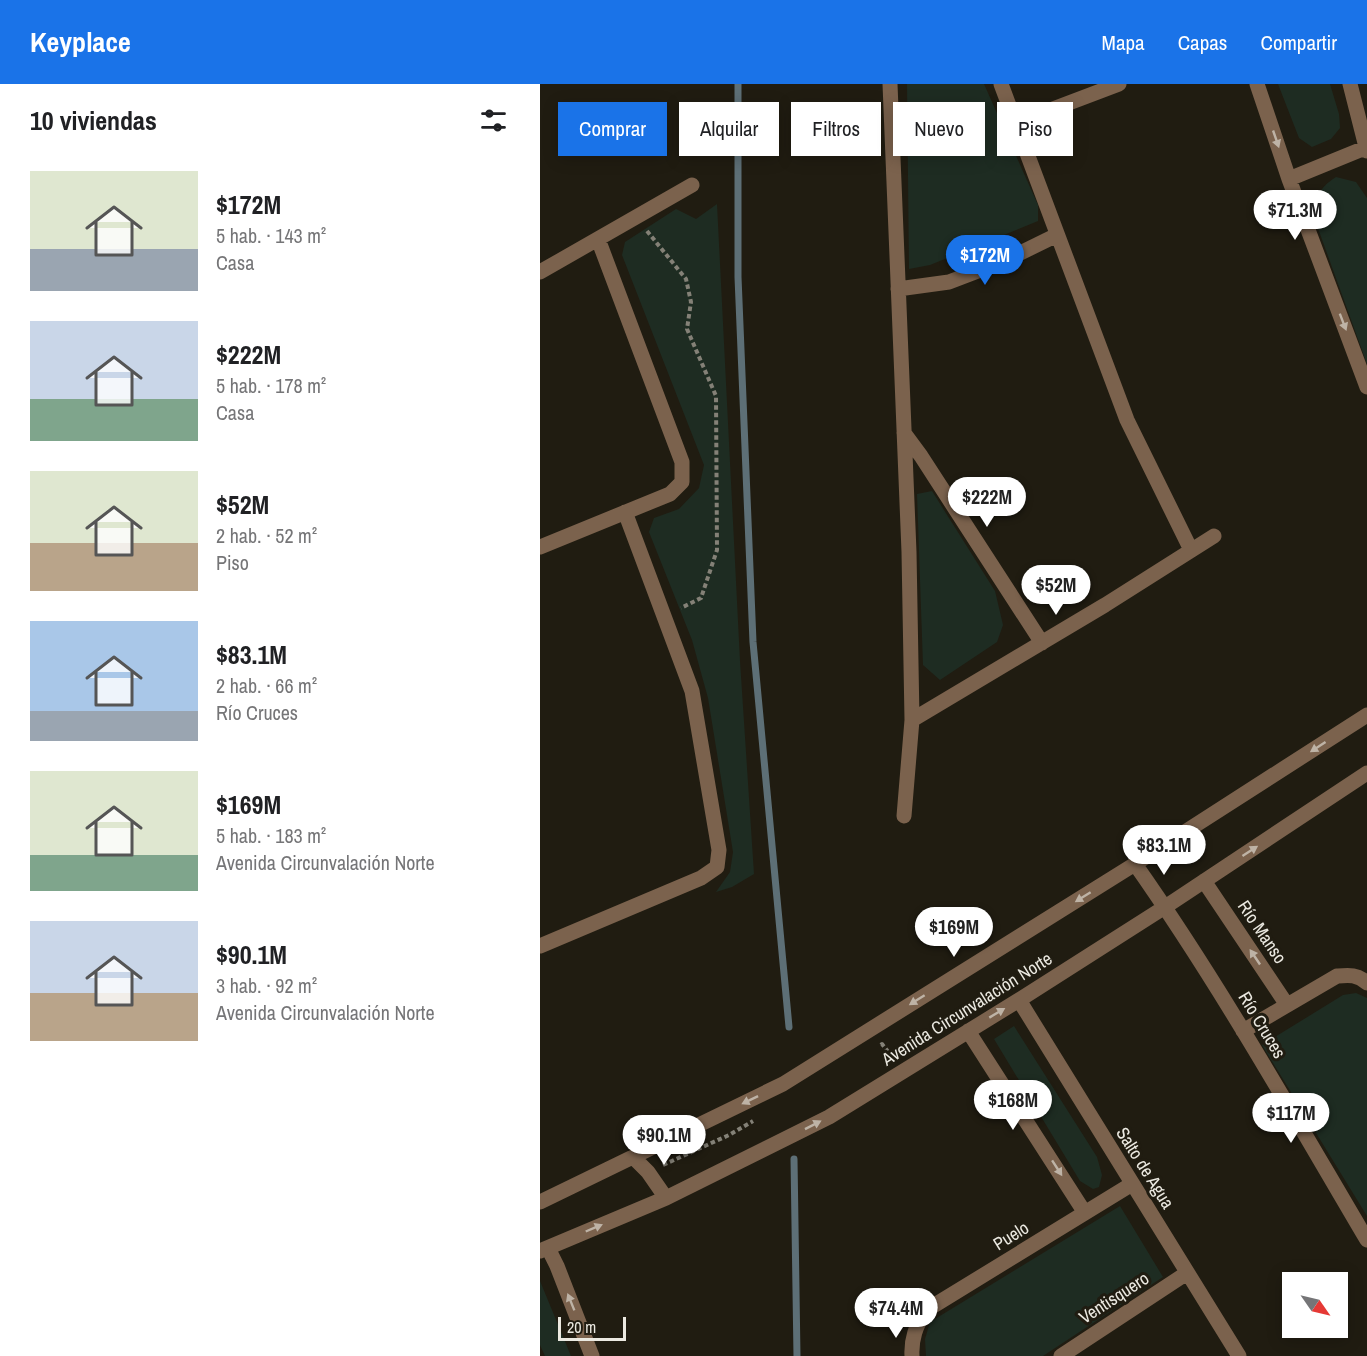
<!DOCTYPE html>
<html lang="es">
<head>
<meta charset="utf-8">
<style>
	body { margin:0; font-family:"Archivo Narrow",sans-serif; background:#f2f2f2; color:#202124; height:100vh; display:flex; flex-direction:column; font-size:22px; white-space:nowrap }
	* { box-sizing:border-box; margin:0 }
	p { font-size:20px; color:#757577 }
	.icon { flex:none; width:33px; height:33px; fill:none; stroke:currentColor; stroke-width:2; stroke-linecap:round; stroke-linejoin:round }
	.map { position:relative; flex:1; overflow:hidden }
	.side { display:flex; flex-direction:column; background:#fff; width:540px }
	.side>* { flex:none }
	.hud { position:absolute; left:18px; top:18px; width:570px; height:54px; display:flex; gap:12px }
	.needle { width:39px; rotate:124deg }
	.controls { position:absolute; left:742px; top:1188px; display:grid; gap:12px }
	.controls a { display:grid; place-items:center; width:66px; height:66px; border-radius:0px; background:#fff; box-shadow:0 3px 15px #0003; font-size:30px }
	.scale { position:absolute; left:18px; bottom:15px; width:68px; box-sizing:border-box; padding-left:6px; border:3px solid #ebe9e1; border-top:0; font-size:16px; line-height:21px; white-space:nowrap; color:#ebe9e1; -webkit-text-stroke:4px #201c11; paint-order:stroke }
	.price { position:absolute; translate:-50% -51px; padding:0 14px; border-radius:21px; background:#fff; color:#222; font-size:20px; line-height:39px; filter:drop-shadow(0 2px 3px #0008) }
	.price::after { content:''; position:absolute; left:50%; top:36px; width:18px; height:14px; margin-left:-9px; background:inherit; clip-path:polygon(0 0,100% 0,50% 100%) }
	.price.on { background:#1a73e8; color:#fff }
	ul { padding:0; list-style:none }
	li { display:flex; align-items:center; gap:18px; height:150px; padding:0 30px }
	li span { display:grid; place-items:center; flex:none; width:168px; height:120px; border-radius:0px; color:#555 }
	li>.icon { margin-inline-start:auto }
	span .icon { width:72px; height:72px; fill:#fffc; stroke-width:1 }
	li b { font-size:26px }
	h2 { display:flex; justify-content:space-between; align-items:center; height:72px; padding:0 30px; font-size:26px }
	.tag { padding:0 21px; border-radius:0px; background:#fff; box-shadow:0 3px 15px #0003; font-size:21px; line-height:54px }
	.tag.on { background:#1a73e8; color:#fff }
	header { display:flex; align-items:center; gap:36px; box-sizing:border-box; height:84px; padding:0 30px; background:#1a73e8; color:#fff }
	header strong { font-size:28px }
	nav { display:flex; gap:33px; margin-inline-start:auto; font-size:21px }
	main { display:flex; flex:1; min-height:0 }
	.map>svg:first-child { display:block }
	.green { fill:#1e2c22 }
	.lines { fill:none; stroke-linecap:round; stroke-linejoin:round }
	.stream { stroke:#5d6f76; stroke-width:7 }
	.path { stroke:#848177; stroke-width:4; stroke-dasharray:4.5 3; stroke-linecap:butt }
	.minor { stroke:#7b624d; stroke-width:15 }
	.oneway { fill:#beb3a6 }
	.labels { text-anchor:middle; stroke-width:6; stroke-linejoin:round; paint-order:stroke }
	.street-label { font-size:18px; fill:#ebe9e1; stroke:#201c11 }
</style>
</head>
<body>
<header>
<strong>Keyplace</strong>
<nav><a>Mapa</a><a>Capas</a><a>Compartir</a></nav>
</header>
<main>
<section class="side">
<h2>10 viviendas<svg class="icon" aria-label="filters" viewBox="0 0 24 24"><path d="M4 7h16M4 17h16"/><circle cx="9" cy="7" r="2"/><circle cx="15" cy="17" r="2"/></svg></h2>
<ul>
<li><span style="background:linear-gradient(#dfe7d0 65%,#9aa5b1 0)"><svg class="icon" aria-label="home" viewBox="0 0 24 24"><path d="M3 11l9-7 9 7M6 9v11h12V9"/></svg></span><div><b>$172M</b><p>5 hab. · 143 m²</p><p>Casa</p></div></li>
<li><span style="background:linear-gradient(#c9d6e8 65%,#7fa58c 0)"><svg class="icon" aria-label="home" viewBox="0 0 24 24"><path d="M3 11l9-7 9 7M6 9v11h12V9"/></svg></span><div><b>$222M</b><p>5 hab. · 178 m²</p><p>Casa</p></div></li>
<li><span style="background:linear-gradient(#dfe7d0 60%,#b9a48a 0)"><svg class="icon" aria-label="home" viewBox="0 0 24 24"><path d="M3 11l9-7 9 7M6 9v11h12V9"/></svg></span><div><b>$52M</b><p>2 hab. · 52 m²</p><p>Piso</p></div></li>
<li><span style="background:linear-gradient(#a9c7e8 75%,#9aa5b1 0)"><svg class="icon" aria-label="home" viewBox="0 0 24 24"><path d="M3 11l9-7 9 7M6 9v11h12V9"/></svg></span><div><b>$83.1M</b><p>2 hab. · 66 m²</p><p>Río Cruces</p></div></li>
<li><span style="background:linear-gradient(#dfe7d0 70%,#7fa58c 0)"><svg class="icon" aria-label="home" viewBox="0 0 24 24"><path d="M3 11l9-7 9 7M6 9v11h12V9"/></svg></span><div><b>$169M</b><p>5 hab. · 183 m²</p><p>Avenida Circunvalación Norte</p></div></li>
<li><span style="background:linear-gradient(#c9d6e8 60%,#b9a48a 0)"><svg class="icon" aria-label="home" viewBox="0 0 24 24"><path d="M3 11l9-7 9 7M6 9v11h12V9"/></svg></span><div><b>$90.1M</b><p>3 hab. · 92 m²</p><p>Avenida Circunvalación Norte</p></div></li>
</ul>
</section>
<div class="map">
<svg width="827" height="1272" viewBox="0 0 827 1272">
	<rect width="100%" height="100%" fill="#201c11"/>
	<path class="green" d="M367,0H444L498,121V137L390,181L369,185Z
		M738,0H790L799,30L800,44L791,55L772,63L759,54Z
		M796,93L816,98L827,114V280L775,136C776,115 777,105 796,93Z
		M177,120L200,577L214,790L192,803L176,808L190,788L193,768L168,614L152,556L109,448L114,434L139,425L159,404L164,381L82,171L85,158L136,125L156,135Z
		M392,407L455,507L463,541L457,558L400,596L383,581L377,410Z
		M816,909L827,914V1132L722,961L803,911Z
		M474,942L557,1073L562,1091L559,1103L553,1105L540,1097L454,955Z
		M580,1122L623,1193L503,1272H386L385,1255L390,1238Z
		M0,1197L31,1272H5L0,1261Z"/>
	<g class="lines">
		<path class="stream" d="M198,0V193L213,558L249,943
			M254,1075L257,1272"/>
		<path class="path" d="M107,147L146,195L151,218L147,245L176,312L177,466L161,514L141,524
			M341,961L342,960L353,974
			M123,1081L189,1051L213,1037"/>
		<path class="minor" d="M350,0L369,468L372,636L364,732
			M461,0L587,336L651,466
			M717,0L749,95L827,303
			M810,0L827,67
			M476,39L579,0
			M749,95L825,64
			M0,188L152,101
			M358,205L409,198L464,177L517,151
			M364,349L381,372L502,559
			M0,463L130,410L142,398V378L58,155
			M372,636L565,521L674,452
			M595,780C680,901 752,1029 827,1156
			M664,797L747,921
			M0,862L161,794L177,783L179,766L152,607L85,428
			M479,916L699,1272
			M428,947L545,1129
			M703,947L797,892C809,891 817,890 827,899
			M93,1073L108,1088L126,1114
			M0,1118L243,1000L595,780L827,631
			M8,1164L17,1182L52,1272
			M0,1167L126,1114L289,1033L479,916L625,823L827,689
			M372,1272C371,1255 376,1242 385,1227L592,1100
			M521,1272L647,1189"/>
	</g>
	<defs><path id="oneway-solid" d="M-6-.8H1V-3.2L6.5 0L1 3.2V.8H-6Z" transform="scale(1.5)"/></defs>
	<g class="oneway">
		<use href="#oneway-solid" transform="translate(736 55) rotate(71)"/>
		<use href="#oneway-solid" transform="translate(803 238) rotate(69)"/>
		<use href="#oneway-solid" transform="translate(778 663) rotate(147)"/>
		<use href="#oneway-solid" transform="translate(710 767) rotate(-33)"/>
		<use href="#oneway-solid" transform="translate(543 813) rotate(148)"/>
		<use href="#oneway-solid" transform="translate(715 873) rotate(-124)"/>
		<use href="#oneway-solid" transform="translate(377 916) rotate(148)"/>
		<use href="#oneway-solid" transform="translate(457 929) rotate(-31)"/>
		<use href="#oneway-solid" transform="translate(210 1016) rotate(154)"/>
		<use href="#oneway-solid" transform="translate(273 1041) rotate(-27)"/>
		<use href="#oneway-solid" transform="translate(517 1084) rotate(57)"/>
		<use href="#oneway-solid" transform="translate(54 1144) rotate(-23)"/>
		<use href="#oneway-solid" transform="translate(31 1218) rotate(-112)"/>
	</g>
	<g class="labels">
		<g class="street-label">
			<text transform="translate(722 848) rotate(56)" y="6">Río Manso</text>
			<text transform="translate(427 925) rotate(-32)" y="6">Avenida Circunvalación Norte</text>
			<text transform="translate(722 941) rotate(59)" y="6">Río Cruces</text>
			<text transform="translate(605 1084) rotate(58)" y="6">Salto de Agua</text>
			<text transform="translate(471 1152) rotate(-32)" y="6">Puelo</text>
			<text transform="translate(574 1214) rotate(-33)" y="6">Ventisquero</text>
		</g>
	</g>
</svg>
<div class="controls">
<a><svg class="needle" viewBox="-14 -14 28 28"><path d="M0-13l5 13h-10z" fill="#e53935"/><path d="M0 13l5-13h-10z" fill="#757577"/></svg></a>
</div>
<div class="scale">20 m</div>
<b class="price" style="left:755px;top:157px">$71.3M</b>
<b class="price on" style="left:445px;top:202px">$172M</b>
<b class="price" style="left:447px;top:444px">$222M</b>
<b class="price" style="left:516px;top:532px">$52M</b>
<b class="price" style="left:624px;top:792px">$83.1M</b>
<b class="price" style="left:414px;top:874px">$169M</b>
<b class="price" style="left:473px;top:1047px">$168M</b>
<b class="price" style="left:751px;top:1060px">$117M</b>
<b class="price" style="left:124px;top:1082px">$90.1M</b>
<b class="price" style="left:356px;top:1255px">$74.4M</b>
<div class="hud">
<a class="tag on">Comprar</a>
<a class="tag">Alquilar</a>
<a class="tag">Filtros</a>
<a class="tag">Nuevo</a>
<a class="tag">Piso</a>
</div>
</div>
</main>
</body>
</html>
